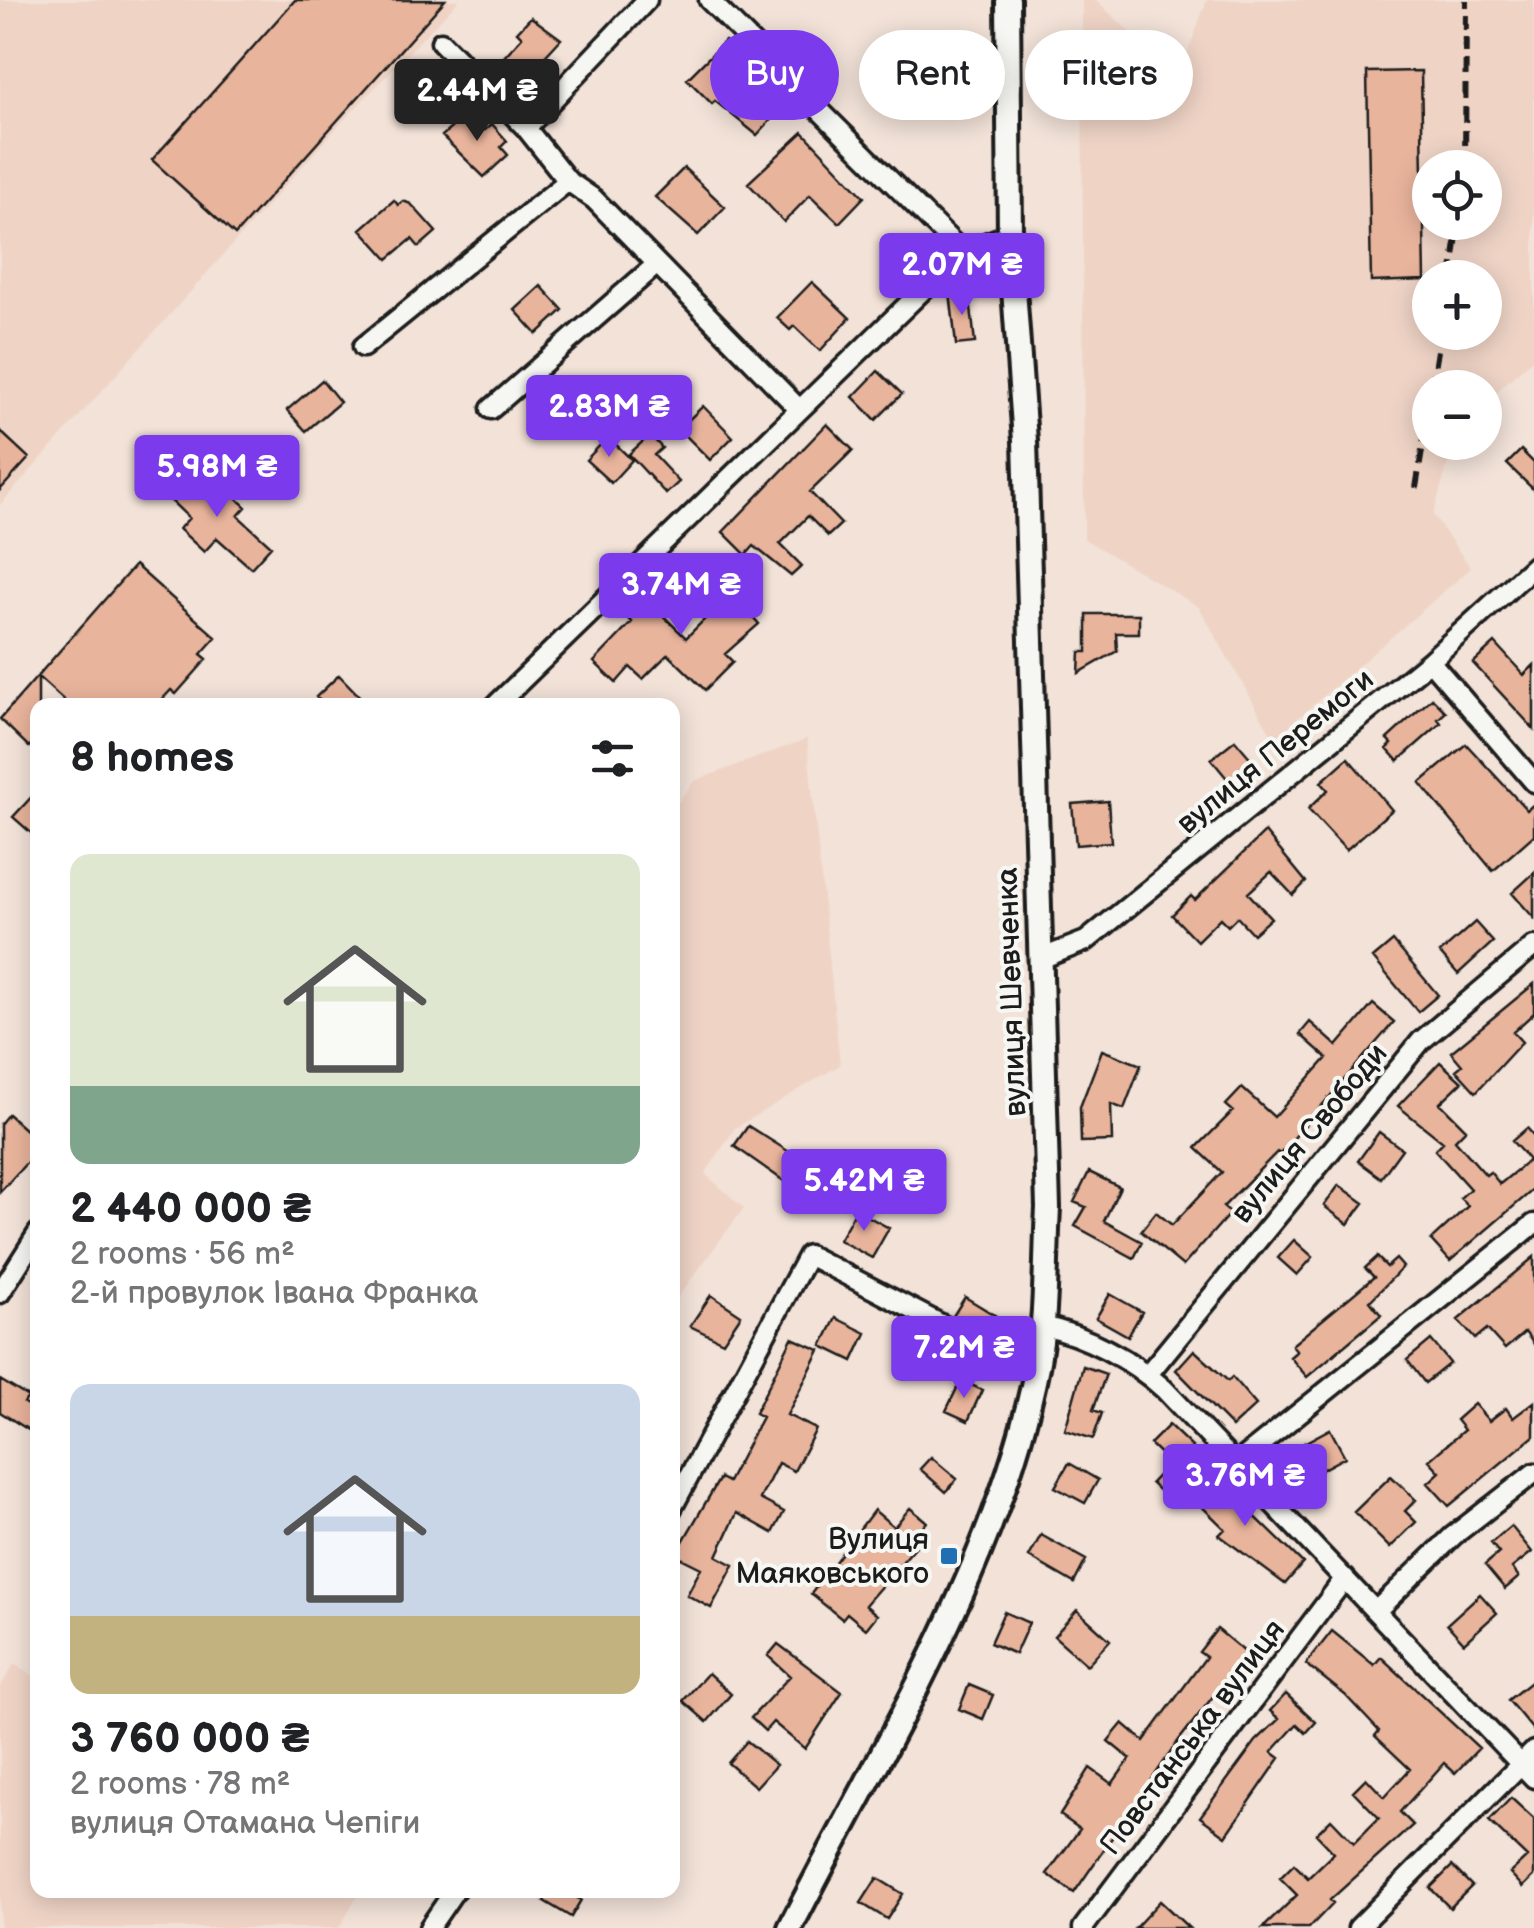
<!DOCTYPE html>
<html lang="en">
<head>
<meta charset="utf-8">
<style>
	body { margin:0; font-family:"Balsamiq Sans",sans-serif; background:#f2f2f2; color:#202124; height:100vh; display:flex; flex-direction:column; font-size:38px; white-space:nowrap }
	* { box-sizing:border-box; margin:0 }
	p { font-size:32px; color:#757577 }
	.icon { flex:none; width:55px; height:55px; fill:none; stroke:currentColor; stroke-width:2; stroke-linecap:round; stroke-linejoin:round }
	.map { position:relative; flex:1; overflow:hidden }
	.details { position:absolute; left:30px; top:698px; width:650px; height:1200px; display:flex; flex-direction:column; background:#fff; border-radius:20px; box-shadow:0 5px 25px #0003 }
	.details>* { flex:none }
	.top-card { position:absolute; left:710px; top:30px; width:672px; height:90px; display:flex; gap:20px }
	.controls { position:absolute; left:1412px; top:150px; display:grid; gap:20px }
	.controls a { display:grid; place-items:center; width:90px; height:90px; border-radius:50%; background:#fff; box-shadow:0 5px 25px #0003; font-size:50px }
	.price { position:absolute; translate:-50% -85px; padding:0 22px; border-radius:10px; background:#7c3aed; color:#fff; font-size:32px; line-height:65px; filter:drop-shadow(0 2px 5px #0008) }
	.price::after { content:''; position:absolute; left:50%; top:60px; width:30px; height:22px; margin-left:-15px; background:inherit; clip-path:polygon(0 0,100% 0,50% 100%) }
	.price.active { background:#222; color:#fff }
	ul { padding:0; list-style:none }
	li { display:grid; align-content:center; gap:20px; height:530px; padding:0 40px }
	li span { display:grid; place-items:center; height:310px; border-radius:20px; color:#555 }
	li>.icon { margin-inline-start:auto }
	span .icon { width:180px; height:180px; fill:#fffc; stroke-width:1 }
	li b { font-size:42px }
	h2 { display:flex; justify-content:space-between; align-items:center; height:120px; padding:0 40px; font-size:42px }
	.pill { padding:0 35px; border-radius:45px; background:#fff; box-shadow:0 5px 25px #0003; font-size:35px; line-height:90px }
	.pill.active { background:#7c3aed; color:#fff }
	.map>svg:first-child { display:block }
	.built { fill:#efd4c6; fill-rule:evenodd }
	.building { fill:#e9b49c; stroke:#1c1c1c; stroke-width:2.5 }
	.lines { fill:none; stroke-linecap:round; stroke-linejoin:round }
	.minor-casing { stroke:#1c1c1c; stroke-width:25 }
	.secondary-casing { stroke:#1c1c1c; stroke-width:30 }
	.minor { stroke:#f6f6f2; stroke-width:18 }
	.secondary { stroke:#f6f6f2; stroke-width:22 }
	.rail { stroke:#1c1c1c; stroke-width:6; stroke-dasharray:15 8; stroke-linecap:butt }
	.poi-dot { fill:#1f6fb2; stroke:#f6f6f2; stroke-width:4 }
	.labels { text-anchor:middle; stroke-width:8; stroke-linejoin:round; paint-order:stroke }
	.street-label { font-size:30px; fill:#1c1c1c; stroke:#f6f6f2 }
	.poi-label { font-size:30px; fill:#1c1c1c; stroke:#f6f6f2; text-anchor:end }
</style>
</head>
<body>
<div class="map">
<svg width="1534" height="1928" viewBox="0 0 1534 1928">
	<rect width="100%" height="100%" fill="#f2e2d8"/>
	<filter id="ink" filterUnits="userSpaceOnUse"><feTurbulence type="fractalNoise" baseFrequency=".01" numOctaves="2"/><feDisplacementMap in="SourceGraphic" scale="20" xChannelSelector="R" yChannelSelector="G"/><feConvolveMatrix kernelMatrix="1 2 1 2 8 2 1 2 1" color-interpolation-filters="sRGB"/></filter>
	<g filter="url(#ink)">
		<path class="built" d="M0,0H459L341,123L0,505Z
			M1082,0H1096L1178,78L1207,0H1534V358L1485,402V388H1430V442L1454,443L1433,515L1471,568L1274,739L1199,607L1084,539ZM1430,168H1485V222H1430ZM1430,278H1485V332H1430Z
			M807,739L840,1065L735,1128L705,1174L744,1208L673,1304V809L694,781Z
			M14,1664L37,1678L38,1890H361L339,1928H0V1687Z"/>
		<path class="building" d="M295,0H445L235,235L152,160Z
			M531,17L561,39L526,77L504,57L522,37L517,32Z
			M725,41L735,51L724,63L753,92L758,87L781,109L757,135L715,101L712,104L687,79Z
			M1421,71L1425,280L1371,282L1367,72Z
			M469,112L485,130L492,124L507,141L501,147L508,155L484,177L442,136Z
			M803,132L864,197L839,223L810,195L784,222L748,183Z
			M684,168L725,207L698,235L655,197Z
			M394,200L398,205L403,201L411,204L436,232L419,247L412,239L388,259L361,229Z
			M812,282L850,318L820,351L794,326L790,330L777,318Z
			M541,286L563,310L537,334L515,310Z
			M969,290L975,343L956,345L950,292Z
			M878,371L902,394L876,420L853,397Z
			M322,380L340,402L306,431L287,410Z
			M703,406L733,437L710,460L679,429Z
			M827,424L853,450L810,492L841,524L828,536L808,516L780,544L802,566L791,576L754,546L746,555L723,532Z
			M0,431L29,458L0,490Z
			M650,435L662,448L654,455L679,482L666,494L629,454Z
			M608,437L632,460L611,483L586,460Z
			M1521,450L1534,463V490L1507,464Z
			M190,472L212,494L222,484L246,507L238,516L271,546L251,568L217,538L204,552L179,529L189,518L166,496Z
			M135,565L216,637L201,654L207,659L176,694L171,690L157,705H69L38,677V737L29,747L0,719Z
			M712,570L759,624L725,654L733,662L705,690L668,654L643,679L630,667L616,683L594,662L632,622L627,617L645,598L686,638L716,608L695,584Z
			M1087,614H1139V633H1116L1117,651L1079,673L1080,652H1087Z
			M1495,643L1524,675L1534,665V729L1473,663Z
			M339,675L368,705H324L316,697Z
			M1432,698L1446,712L1438,719L1441,723L1398,761L1387,749L1392,744L1387,739Z
			M1235,740L1259,768L1235,788L1211,759Z
			M1466,744L1527,810L1534,804V835L1493,871L1420,783Z
			M1348,758L1392,810L1346,850L1308,809L1328,790L1321,782Z
			M38,790V839L13,817Z
			M1108,801L1111,842L1076,845L1072,804Z
			M1265,832L1306,882L1293,895L1271,872L1248,893L1271,918L1253,934L1237,917L1228,926L1220,918L1197,941L1172,915L1191,896L1195,900Z
			M1534,873V918L1512,893Z
			M1475,922L1493,942L1458,974L1440,953Z
			M1393,941L1438,995L1418,1012L1373,958Z
			M1534,984V1013L1513,1032L1522,1042L1476,1092L1456,1070L1462,1065L1451,1052Z
			M1373,1004L1394,1022L1280,1154L1277,1152L1223,1207L1230,1213L1183,1266L1141,1231L1156,1212L1172,1225L1222,1172L1196,1148L1233,1111L1226,1105L1242,1088L1274,1117L1327,1058L1300,1034L1310,1022L1337,1046Z
			M1102,1050L1141,1065L1124,1109L1111,1104L1112,1141L1081,1142L1080,1107Z
			M1440,1062L1462,1082L1440,1103L1466,1129L1455,1140L1486,1175L1490,1172L1500,1184L1529,1160L1512,1141L1527,1128L1534,1136V1189L1450,1261L1431,1240L1468,1206L1460,1198L1470,1189L1435,1150L1443,1142L1398,1106Z
			M8,1114L28,1132L38,1121V1150L0,1192V1124Z
			M748,1126L807,1163L791,1186L734,1146Z
			M1379,1132L1402,1149L1381,1178L1358,1161Z
			M1089,1172L1120,1187L1104,1221L1142,1242L1134,1258L1075,1226L1086,1207L1074,1202Z
			M1339,1185L1364,1203L1348,1224L1324,1206Z
			M856,1210L889,1228L872,1258L839,1240Z
			M1294,1240L1313,1257L1297,1275L1278,1258Z
			M1377,1257L1387,1267L1396,1259L1403,1267L1370,1301L1381,1315L1307,1377L1290,1357L1297,1351L1292,1345L1374,1277L1365,1268Z
			M1534,1257V1344L1525,1332L1505,1349L1487,1329L1475,1339L1458,1320Z
			M1110,1294L1142,1312L1128,1336L1096,1318Z
			M711,1295L741,1315L723,1342L690,1326Z
			M965,1297L996,1316L985,1333L953,1316Z
			M836,1318L866,1333L853,1361L822,1346Z
			M792,1338L820,1350L787,1415L816,1429L794,1471L778,1463L760,1499L784,1512L773,1533L737,1513L717,1556L734,1565L711,1608L687,1595L701,1568L675,1555L720,1478L728,1482L762,1417L755,1413Z
			M1431,1340L1450,1363L1425,1383L1407,1360Z
			M1194,1350L1228,1381L1232,1377L1256,1405L1232,1427L1176,1370Z
			M1083,1366L1106,1374L1093,1410L1102,1413L1093,1439L1065,1430Z
			M0,1380L28,1397L24,1403L38,1411L32,1432L0,1412Z
			M961,1380L982,1390L968,1421L946,1411Z
			M1534,1402V1436L1449,1506L1428,1483L1440,1472L1429,1460L1464,1430L1456,1420L1474,1404L1489,1421L1506,1408L1513,1418Z
			M1169,1425L1192,1447L1173,1466L1187,1480L1169,1500L1151,1483L1170,1463L1150,1444Z
			M1330,1429L1345,1457L1319,1471L1304,1443Z
			M931,1457L957,1479L946,1492L920,1469Z
			M1069,1463L1098,1480L1085,1503L1055,1487Z
			M1209,1472L1303,1563L1285,1584L1219,1535L1225,1529L1188,1493Z
			M1391,1476L1416,1500L1405,1511L1416,1522L1390,1548L1354,1512Z
			M910,1508L927,1522L911,1541L916,1546L865,1605L877,1615L866,1629L847,1613L842,1619L811,1594L874,1510L894,1527Z
			M1511,1526L1532,1552L1512,1568L1519,1577L1505,1589L1485,1565L1499,1553L1491,1543Z
			M1041,1535L1086,1560L1074,1583L1029,1557Z
			M1480,1594L1497,1613L1464,1643L1447,1624Z
			M1077,1610L1110,1640L1087,1665L1054,1636Z
			M1004,1612L1029,1623L1015,1654L990,1643Z
			M1217,1629L1251,1657L1233,1679L1229,1676L1179,1740L1074,1893L1047,1874L1080,1829L1060,1815L1090,1768L1112,1784L1130,1759L1108,1741L1123,1723L1144,1741L1206,1657L1199,1652Z
			M1332,1631L1374,1665L1381,1657L1479,1748L1455,1773L1444,1763L1400,1812L1413,1825L1330,1900L1333,1903L1309,1928H1263L1297,1895L1280,1878L1294,1864L1308,1878L1334,1853L1316,1834L1331,1819L1354,1843L1379,1818L1353,1791L1366,1778L1384,1797L1410,1769L1375,1736L1379,1731L1345,1695L1306,1664Z
			M778,1644L842,1692L805,1749L773,1722L765,1731L751,1718L790,1676L768,1656Z
			M708,1673L731,1694L707,1722L683,1701Z
			M1534,1679V1731L1508,1700Z
			M969,1685L993,1695L983,1719L959,1709Z
			M1286,1694L1316,1722L1306,1733L1297,1724L1272,1752L1280,1758L1226,1836L1200,1817L1256,1741L1279,1719L1270,1711Z
			M747,1741L776,1765L756,1787L728,1763Z
			M1511,1798L1534,1819V1876L1523,1887L1510,1873L1527,1857L1489,1821Z
			M1452,1866L1472,1886L1450,1908L1430,1888Z
			M877,1878L903,1894L887,1919L861,1903Z
			M550,1890H563L581,1900L571,1917L544,1901Z
			M1160,1901L1189,1928H1135Z"/>
		<g class="lines">
			<defs>
				<path id="minor" d="M709,0L962,252
					M441,42L526,128L568,181L594,199L798,408
					M526,128L647,0
					M363,347L568,181
					M491,409L657,264
					M1430,661L1534,782
					M496,705L962,252L1010,234
					M1040,959L1086,941L1430,661L1534,566
					M0,1293L38,1233
					M1042,1326C1085,1335 1131,1359 1164,1389L1534,1778
					M1148,1374L1421,1041L1534,946
					M1237,1463L1534,1224
					M672,1508L808,1255L1006,1358L1037,1366
					M1377,1610L1453,1536L1534,1473
					M429,1928L455,1890
					M1083,1928L1345,1578
					M1358,1928L1534,1751"/>
				<path id="secondary" d="M790,1928C880,1752 999,1561 1037,1367C1047,1316 1045,1260 1048,1208L1025,441L1010,234L1008,0"/>
			</defs>
			<use href="#minor" class="minor-casing"/>
			<use href="#secondary" class="secondary-casing"/>
			<use href="#minor" class="minor"/>
			<use href="#secondary" class="secondary"/>
			<path class="rail" d="M1465,168L1466,0
				M1451,278L1459,222
				M1432,388L1441,332
				M1416,488L1430,401"/>
		</g>
	</g>
	<rect class="poi-dot" x="939" y="1546" width="20" height="20" rx="5"/>
	<g class="labels">
		<g class="street-label">
			<text transform="translate(1275 751) rotate(-39)" y="10">вулиця Перемоги</text>
			<text transform="translate(1011 992) rotate(-92)" y="10">вулиця Шевченка</text>
			<text transform="translate(1309 1133) rotate(-50)" y="10">вулиця Свободи</text>
			<text transform="translate(1192 1737) rotate(-53)" y="10">Повстанська вулиця</text>
		</g>
		<g class="poi-label">
			<text x="929" y="1549">Вулиця<tspan x="929" dy="34">Маяковського</tspan></text>
		</g>
	</g>
</svg>
<div class="controls">
<a><svg class="icon" aria-label="locate" viewBox="0 0 24 24"><circle cx="12" cy="12" r="6"/><path d="M12 2v4M12 18v4M2 12h4M18 12h4"/></svg></a>
<a>+</a>
<a>−</a>
</div>
<b class="price active" style="left:477px;top:144px">2.44M ₴</b>
<b class="price" style="left:962px;top:318px">2.07M ₴</b>
<b class="price" style="left:609px;top:460px">2.83M ₴</b>
<b class="price" style="left:217px;top:520px">5.98M ₴</b>
<b class="price" style="left:681px;top:638px">3.74M ₴</b>
<b class="price" style="left:864px;top:1234px">5.42M ₴</b>
<b class="price" style="left:964px;top:1401px">7.2M ₴</b>
<b class="price" style="left:1245px;top:1529px">3.76M ₴</b>
<div class="top-card">
<a class="pill active">Buy</a>
<a class="pill">Rent</a>
<a class="pill">Filters</a>
</div>
<section class="details">
<h2>8 homes<svg class="icon" aria-label="filters" viewBox="0 0 24 24"><path d="M4 7h16M4 17h16"/><circle cx="9" cy="7" r="2"/><circle cx="15" cy="17" r="2"/></svg></h2>
<ul>
<li><span style="background:linear-gradient(#dfe7d0 75%,#7fa58c 0)"><svg class="icon" aria-label="home" viewBox="0 0 24 24"><path d="M3 11l9-7 9 7M6 9v11h12V9"/></svg></span><div><b>2 440 000 ₴</b><p>2 rooms · 56 m²</p><p>2-й провулок Івана Франка</p></div></li>
<li><span style="background:linear-gradient(#c9d6e8 75%,#c2b280 0)"><svg class="icon" aria-label="home" viewBox="0 0 24 24"><path d="M3 11l9-7 9 7M6 9v11h12V9"/></svg></span><div><b>3 760 000 ₴</b><p>2 rooms · 78 m²</p><p>вулиця Отамана Чепіги</p></div></li>
</ul>
</section>
</div>
</body>
</html>
